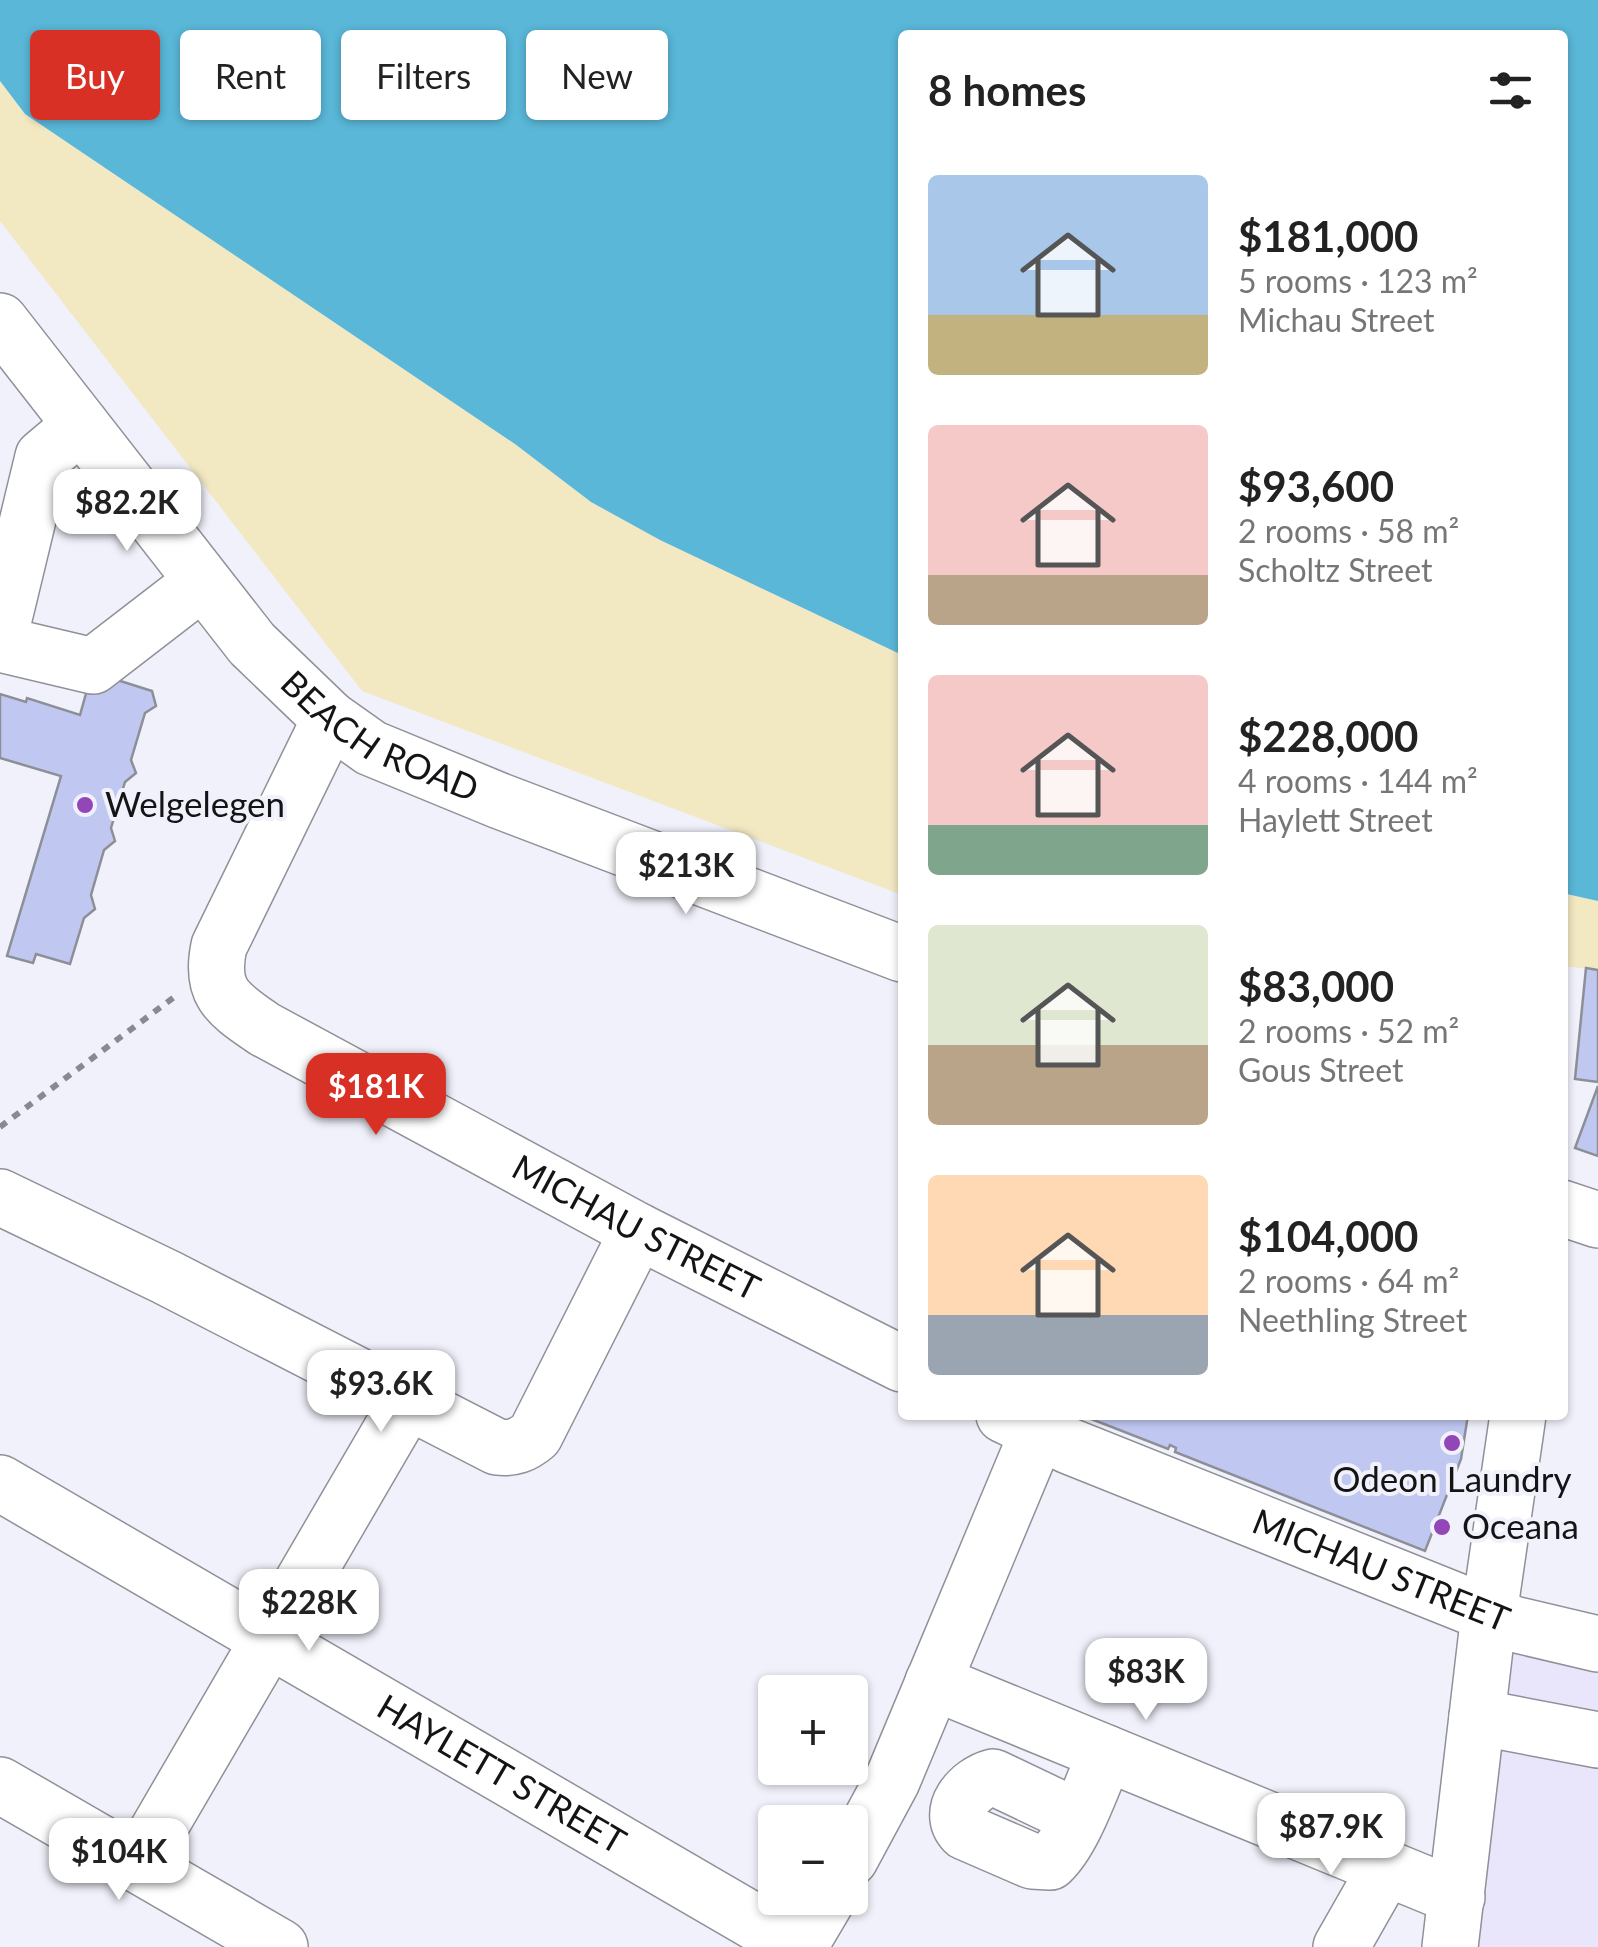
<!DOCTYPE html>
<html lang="en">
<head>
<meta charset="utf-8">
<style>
	body { margin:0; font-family:Lato,sans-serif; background:#f2f2f2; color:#222; height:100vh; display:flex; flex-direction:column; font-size:38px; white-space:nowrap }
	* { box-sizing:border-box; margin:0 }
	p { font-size:32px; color:#767676 }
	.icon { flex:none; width:55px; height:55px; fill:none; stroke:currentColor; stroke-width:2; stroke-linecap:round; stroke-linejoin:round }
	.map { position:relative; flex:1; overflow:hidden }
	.panel { position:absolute; left:898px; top:30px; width:670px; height:1390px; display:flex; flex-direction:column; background:#fff; border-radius:10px; box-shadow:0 2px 8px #0004 }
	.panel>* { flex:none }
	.top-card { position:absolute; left:30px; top:30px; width:718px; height:90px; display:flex; gap:20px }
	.buttons { position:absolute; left:758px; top:1675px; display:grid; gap:20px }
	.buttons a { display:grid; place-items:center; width:110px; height:110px; border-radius:10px; background:#fff; box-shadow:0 2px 8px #0004; font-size:50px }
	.price { position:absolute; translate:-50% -85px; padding:0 22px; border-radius:20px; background:#fff; color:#222; font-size:32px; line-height:65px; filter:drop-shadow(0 2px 5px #0008) }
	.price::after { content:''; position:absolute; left:50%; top:60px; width:30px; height:22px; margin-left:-15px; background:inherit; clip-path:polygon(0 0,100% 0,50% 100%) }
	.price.active { background:#d93025; color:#fff }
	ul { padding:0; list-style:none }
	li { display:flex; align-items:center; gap:30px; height:250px; padding:0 30px }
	li span { display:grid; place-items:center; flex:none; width:280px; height:200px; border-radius:10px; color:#555 }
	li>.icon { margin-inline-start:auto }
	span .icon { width:120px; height:120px; fill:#fffc; stroke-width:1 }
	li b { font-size:42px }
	h2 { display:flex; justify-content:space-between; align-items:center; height:120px; padding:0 30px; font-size:42px }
	.pill { padding:0 35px; border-radius:10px; background:#fff; box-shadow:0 2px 8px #0004; font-size:35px; line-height:90px }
	.pill.active { background:#d93025; color:#fff }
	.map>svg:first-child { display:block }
	.commercial { fill:#e9e5fb }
	.sand { fill:#f2e9c3 }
	.water { fill:#5ab7d8 }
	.building { fill:#c0c8f2; stroke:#8d8f96; stroke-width:2.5 }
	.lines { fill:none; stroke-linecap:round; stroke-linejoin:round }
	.minor-casing { stroke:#8f9199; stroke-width:58 }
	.path { stroke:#89898f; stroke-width:6; stroke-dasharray:8 8; stroke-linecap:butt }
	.minor { stroke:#fff; stroke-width:55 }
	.poi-dot { fill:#9246b8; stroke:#f0f1fa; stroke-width:4 }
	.labels { text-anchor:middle; stroke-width:8; stroke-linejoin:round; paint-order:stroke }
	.street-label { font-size:35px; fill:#141417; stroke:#f0f1fa }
	.poi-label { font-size:35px; fill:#141417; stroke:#f0f1fa; text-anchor:start }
</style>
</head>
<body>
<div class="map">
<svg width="1598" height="1947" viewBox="0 0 1598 1947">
	<rect width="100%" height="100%" fill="#f0f1fa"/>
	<path class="commercial" d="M1497,1613L1598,1638V1947H1452Z"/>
	<path class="sand" d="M0,81L25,114L515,444L591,502L660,540L902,655V895L362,691L0,221Z
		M1562,893L1598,901V970L1563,966Z"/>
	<path class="water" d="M0,0H1598V901L1562,893V35H902V655L660,540L591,502L515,444L25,114L0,81Z"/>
	<path class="building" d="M92,672L152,691L156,706L145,713L131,760L136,773L125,782L111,828L115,841L104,850L91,895L95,909L84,918L70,964L36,954L33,963L7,956L61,776L0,758V694L26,702L27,698L80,715Z
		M1586,968L1598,970V1082L1575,1079Z
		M1598,1086V1156L1575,1148Z
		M1081,1415H1468L1461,1459L1425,1551L1175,1452L1176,1448L1170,1445L1168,1449Z"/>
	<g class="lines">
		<defs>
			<g id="minor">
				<path id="s1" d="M0,321L252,644L330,719L371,748L500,801L902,954"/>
				<path d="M0,635L43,457L81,425"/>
				<path d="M0,644L93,666L202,582"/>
				<path id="s2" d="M330,719L219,946C209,993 228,1004 264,1029L638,1231L902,1364"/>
				<path d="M0,1197L166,1277L497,1447C513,1449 523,1445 535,1435L638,1231"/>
				<path d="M1562,1208L1598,1220"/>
				<path id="s3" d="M1004,1415L1069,1446L1489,1614L1513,1624L1598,1644"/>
				<path id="s4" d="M0,1483L798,1947"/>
				<path d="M933,1682L1457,1897"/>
				<path d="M1477,1717L1598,1740"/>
				<path d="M0,1785L280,1947"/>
				<path d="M1077,1817L993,1777C970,1783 945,1811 965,1832L1032,1861L1050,1862C1074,1840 1092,1784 1106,1753"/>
				<path d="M850,1859L892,1781L1045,1415"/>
				<path d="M138,1864L408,1401"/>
				<path d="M799,1947L828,1898"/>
				<path d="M1341,1947L1386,1868"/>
				<path d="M1450,1947L1489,1614L1518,1415"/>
			</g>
		</defs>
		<use href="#minor" class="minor-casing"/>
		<path class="path" d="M0,1127L177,995"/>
		<use href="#minor" class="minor"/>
	</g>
	<g class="poi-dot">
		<circle cx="85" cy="805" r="10"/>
		<circle cx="1452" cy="1443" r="10"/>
		<circle cx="1442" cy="1527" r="10"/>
	</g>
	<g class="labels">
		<g class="street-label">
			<text dy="12" stroke="none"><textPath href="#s1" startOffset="570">BEACH ROAD</textPath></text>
			<text dy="12" stroke="none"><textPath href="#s2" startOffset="778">MICHAU STREET</textPath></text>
			<text dy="12" stroke="none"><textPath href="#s3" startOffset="408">MICHAU STREET</textPath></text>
			<text dy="12" stroke="none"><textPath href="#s4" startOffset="580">HAYLETT STREET</textPath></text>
		</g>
		<g class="poi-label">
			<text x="105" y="817">Welgelegen</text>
			<text x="1452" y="1492" text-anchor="middle">Odeon Laundry</text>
			<text x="1462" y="1539">Oceana</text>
		</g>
	</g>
</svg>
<div class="buttons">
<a>+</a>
<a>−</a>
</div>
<b class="price" style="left:127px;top:554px">$82.2K</b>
<b class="price" style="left:686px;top:917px">$213K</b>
<b class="price active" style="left:376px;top:1138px">$181K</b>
<b class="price" style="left:381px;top:1435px">$93.6K</b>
<b class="price" style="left:309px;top:1654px">$228K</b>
<b class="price" style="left:1146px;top:1723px">$83K</b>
<b class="price" style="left:1331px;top:1878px">$87.9K</b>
<b class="price" style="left:119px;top:1903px">$104K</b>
<div class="top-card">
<a class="pill active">Buy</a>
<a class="pill">Rent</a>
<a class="pill">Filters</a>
<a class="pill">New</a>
</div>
<section class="panel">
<h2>8 homes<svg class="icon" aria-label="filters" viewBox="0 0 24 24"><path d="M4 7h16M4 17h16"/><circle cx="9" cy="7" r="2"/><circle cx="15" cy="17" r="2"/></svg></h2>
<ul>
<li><span style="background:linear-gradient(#a9c7e8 70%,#c2b280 0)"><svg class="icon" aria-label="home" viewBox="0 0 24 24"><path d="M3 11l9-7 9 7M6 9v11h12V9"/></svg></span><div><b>$181,000</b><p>5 rooms · 123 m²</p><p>Michau Street</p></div></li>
<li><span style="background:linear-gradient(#f6c9c9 75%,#b9a48a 0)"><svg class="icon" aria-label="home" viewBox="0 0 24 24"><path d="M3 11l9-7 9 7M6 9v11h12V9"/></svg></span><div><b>$93,600</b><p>2 rooms · 58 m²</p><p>Scholtz Street</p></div></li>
<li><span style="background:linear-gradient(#f6c9c9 75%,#7fa58c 0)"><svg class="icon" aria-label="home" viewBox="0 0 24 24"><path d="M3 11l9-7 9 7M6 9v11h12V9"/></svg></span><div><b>$228,000</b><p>4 rooms · 144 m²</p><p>Haylett Street</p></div></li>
<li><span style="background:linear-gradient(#dfe7d0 60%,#b9a48a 0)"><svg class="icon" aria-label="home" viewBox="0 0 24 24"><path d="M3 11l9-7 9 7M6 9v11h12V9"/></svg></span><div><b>$83,000</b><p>2 rooms · 52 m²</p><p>Gous Street</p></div></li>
<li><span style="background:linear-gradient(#ffd9b3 70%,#9aa5b1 0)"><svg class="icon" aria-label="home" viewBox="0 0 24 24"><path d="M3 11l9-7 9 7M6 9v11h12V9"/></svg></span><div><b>$104,000</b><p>2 rooms · 64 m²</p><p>Neethling Street</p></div></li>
</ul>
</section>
</div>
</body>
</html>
